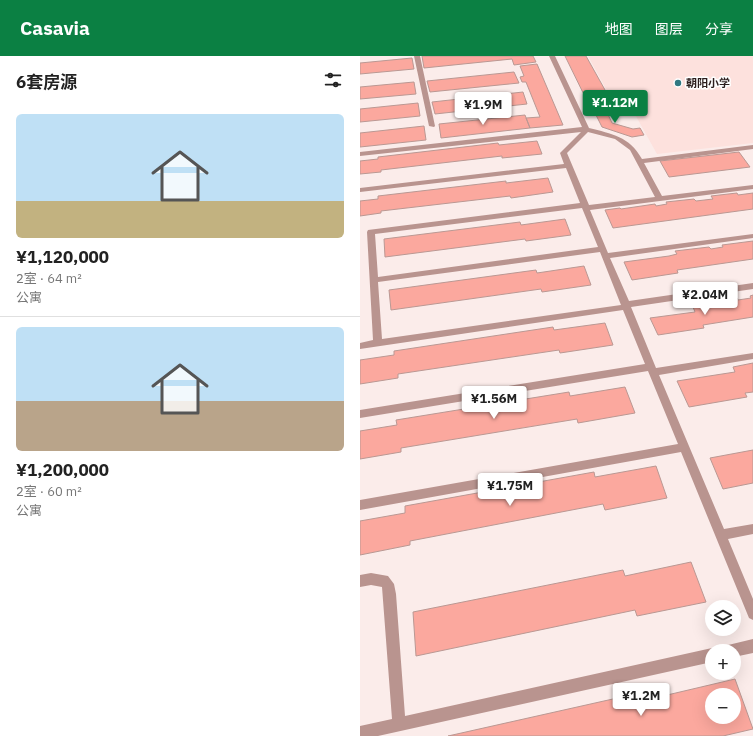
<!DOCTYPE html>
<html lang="zh">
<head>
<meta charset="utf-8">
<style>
	body { margin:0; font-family:"IBM Plex Sans","Noto Sans SC",sans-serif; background:#f6f6f6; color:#222; height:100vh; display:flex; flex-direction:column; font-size:15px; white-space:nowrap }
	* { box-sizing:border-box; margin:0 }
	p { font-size:13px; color:#767676 }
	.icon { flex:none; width:22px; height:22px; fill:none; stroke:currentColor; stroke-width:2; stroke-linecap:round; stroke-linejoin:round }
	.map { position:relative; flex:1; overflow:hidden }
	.details { display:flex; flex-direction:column; background:#fff; width:360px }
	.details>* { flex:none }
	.fabs { position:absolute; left:345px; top:544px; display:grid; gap:8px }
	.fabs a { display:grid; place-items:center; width:36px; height:36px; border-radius:50%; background:#fff; box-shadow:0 4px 16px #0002; font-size:20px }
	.price { position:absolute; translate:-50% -34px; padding:0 9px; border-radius:4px; background:#fff; color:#222; font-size:13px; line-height:26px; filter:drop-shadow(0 1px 2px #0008) }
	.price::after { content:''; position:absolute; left:50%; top:24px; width:12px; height:9px; margin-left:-6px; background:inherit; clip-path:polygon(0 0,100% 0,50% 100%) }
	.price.selected { background:#0b8043; color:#fff }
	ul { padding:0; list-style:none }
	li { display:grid; align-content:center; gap:8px; height:212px; padding:0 16px }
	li+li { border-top:1px solid #e0e0e0 }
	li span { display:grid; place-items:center; height:124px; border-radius:6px; color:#555 }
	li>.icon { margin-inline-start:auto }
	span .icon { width:72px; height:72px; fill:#fffc; stroke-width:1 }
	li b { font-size:17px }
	h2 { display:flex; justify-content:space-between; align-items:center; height:48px; padding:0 16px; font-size:17px }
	header { display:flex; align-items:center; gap:24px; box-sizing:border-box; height:56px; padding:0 20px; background:#0b8043; color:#fff }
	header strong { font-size:19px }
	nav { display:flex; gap:22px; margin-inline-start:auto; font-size:14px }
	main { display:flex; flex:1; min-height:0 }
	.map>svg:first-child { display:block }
	.built { fill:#fde1dd }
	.building { fill:#fba89e; stroke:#ba9893; fill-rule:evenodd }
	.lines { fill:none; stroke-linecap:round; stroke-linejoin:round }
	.minor { fill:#b9948f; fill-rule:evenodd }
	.poi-dot { fill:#307882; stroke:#fff; stroke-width:1.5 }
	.labels { text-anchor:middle; stroke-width:3; stroke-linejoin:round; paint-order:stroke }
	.far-poi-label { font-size:11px; font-weight:bold; fill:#2c1e1d; stroke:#fff; text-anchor:start }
</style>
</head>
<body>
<header>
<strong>Casavia</strong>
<nav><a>地图</a><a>图层</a><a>分享</a></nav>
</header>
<main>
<section class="details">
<h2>6套房源<svg class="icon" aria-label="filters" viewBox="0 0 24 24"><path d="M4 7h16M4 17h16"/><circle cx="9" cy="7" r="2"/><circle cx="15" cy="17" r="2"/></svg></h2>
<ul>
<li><span style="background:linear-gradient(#bfe0f5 70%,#c2b280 0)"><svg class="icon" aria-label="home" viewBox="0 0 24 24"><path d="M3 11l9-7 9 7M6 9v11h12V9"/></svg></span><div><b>¥1,120,000</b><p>2室 · 64 m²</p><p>公寓</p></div></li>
<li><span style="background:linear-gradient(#bfe0f5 60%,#b9a48a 0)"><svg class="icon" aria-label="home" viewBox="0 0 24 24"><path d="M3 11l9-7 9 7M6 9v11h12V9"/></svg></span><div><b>¥1,200,000</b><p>2室 · 60 m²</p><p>公寓</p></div></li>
</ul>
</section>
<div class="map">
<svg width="393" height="680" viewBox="0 0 393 680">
	<rect width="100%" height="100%" fill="#fbecea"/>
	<path class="built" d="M228,0H393V87L297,98L272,53L258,55Z"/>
	<path class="building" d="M62,0H173L176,6L154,9L152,3L64,12Z
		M205,0H226L254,50L231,53Z
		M52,2L54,13L0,18V7Z
		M177,8L203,69L170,72L166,62L180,61L166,26H162L160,21L164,20L160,10Z
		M154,16L159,27L70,36L67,25Z
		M54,26L56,38L0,43V31Z
		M163,36L167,48L75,58L72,46Z
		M58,47L60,60L0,66V53Z
		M245,52L252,67L273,73L280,72L284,79L272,81L242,71L233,53Z
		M165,59L170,72L81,82L79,68Z
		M64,70L66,84L0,91V77Z
		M177,85L182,98L142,102V100L21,114V116L0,118V105L18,103V101L138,87L139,89Z
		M379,96L390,111L309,121L300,105Z
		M188,122L193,136L151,142L150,140L21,155V157L0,160V145L18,143V140L146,125V127Z
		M377,137L378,139L393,137V153L253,172L245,154L260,152L261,153L295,148L296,150L307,148L306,146L334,143L336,145L353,143L351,140Z
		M205,163L211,179L166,185L165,183L25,201L24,183L160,166L161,169Z
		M393,185V203L317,214L318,217L272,224L264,206L309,200L317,198L315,195L349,191L351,193L363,191L362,189Z
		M224,210L231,229L182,236L181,233L31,254L29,234L176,214L177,217Z
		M393,239V261L343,269L344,272L298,279L290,262L335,256L333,251L342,250L341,247L377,242L378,244L391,242L390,240Z
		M245,267L253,289L200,297L199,294L38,318V322L0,328V304L34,299V295L193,271L194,274Z
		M393,307V336L385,337L387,341L329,351L317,325L375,316L373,311Z
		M265,331L275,357L218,367L217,363L41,392V396L0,403V375L37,369L36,364L209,336L210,340Z
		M393,394V427L363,433L350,402Z
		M296,410L307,442L245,454L243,448L50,485V489L0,499V465L45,457V450L234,416L235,421Z
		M331,506L346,546L277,560L275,554L56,600L53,556L263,514L265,520Z
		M375,623L393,673L363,680H88L284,636L286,644ZM352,639H374V661H352Z"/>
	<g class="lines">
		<path class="minor" d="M54,0H60L75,70L74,71L69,70Z
			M189,0H195L229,72C252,78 269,80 282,103L393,89V93L284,107L302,140L393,129V133L230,154L248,197L393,178V182L250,202L269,245L393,227V233L271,251L296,312L393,297V303L299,319L364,473L393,468V478L368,483L393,543V564L389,562L321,396L0,454V444L318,388L288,315L0,362V354L285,308L263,254L0,293V287L13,284L7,176L8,174L220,147L206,112L0,136V132L204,108L200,97L221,76L0,100V96L222,71ZM228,76L255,83L270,94L295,141L229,149L207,97ZM222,152L238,191L18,221L15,178ZM240,196L261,249L22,283L18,226Z
			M11,517L28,520L34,528L36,538L45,660L352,592L357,595H352V606L18,680H0V670L32,663L22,531L11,529L0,531V519Z
			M393,583V597L374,601V595H362L364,590Z"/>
	</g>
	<circle class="poi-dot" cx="318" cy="27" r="4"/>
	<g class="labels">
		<g class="far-poi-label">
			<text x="326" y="31">朝阳小学</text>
		</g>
	</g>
</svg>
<div class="fabs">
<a><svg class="icon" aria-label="layers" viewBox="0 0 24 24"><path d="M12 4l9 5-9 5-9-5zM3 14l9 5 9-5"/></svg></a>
<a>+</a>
<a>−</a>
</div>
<b class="price selected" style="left:255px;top:68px">¥1.12M</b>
<b class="price" style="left:123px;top:70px">¥1.9M</b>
<b class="price" style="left:345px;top:260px">¥2.04M</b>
<b class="price" style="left:134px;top:364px">¥1.56M</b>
<b class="price" style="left:150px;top:451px">¥1.75M</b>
<b class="price" style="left:281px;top:661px">¥1.2M</b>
</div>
</main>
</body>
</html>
